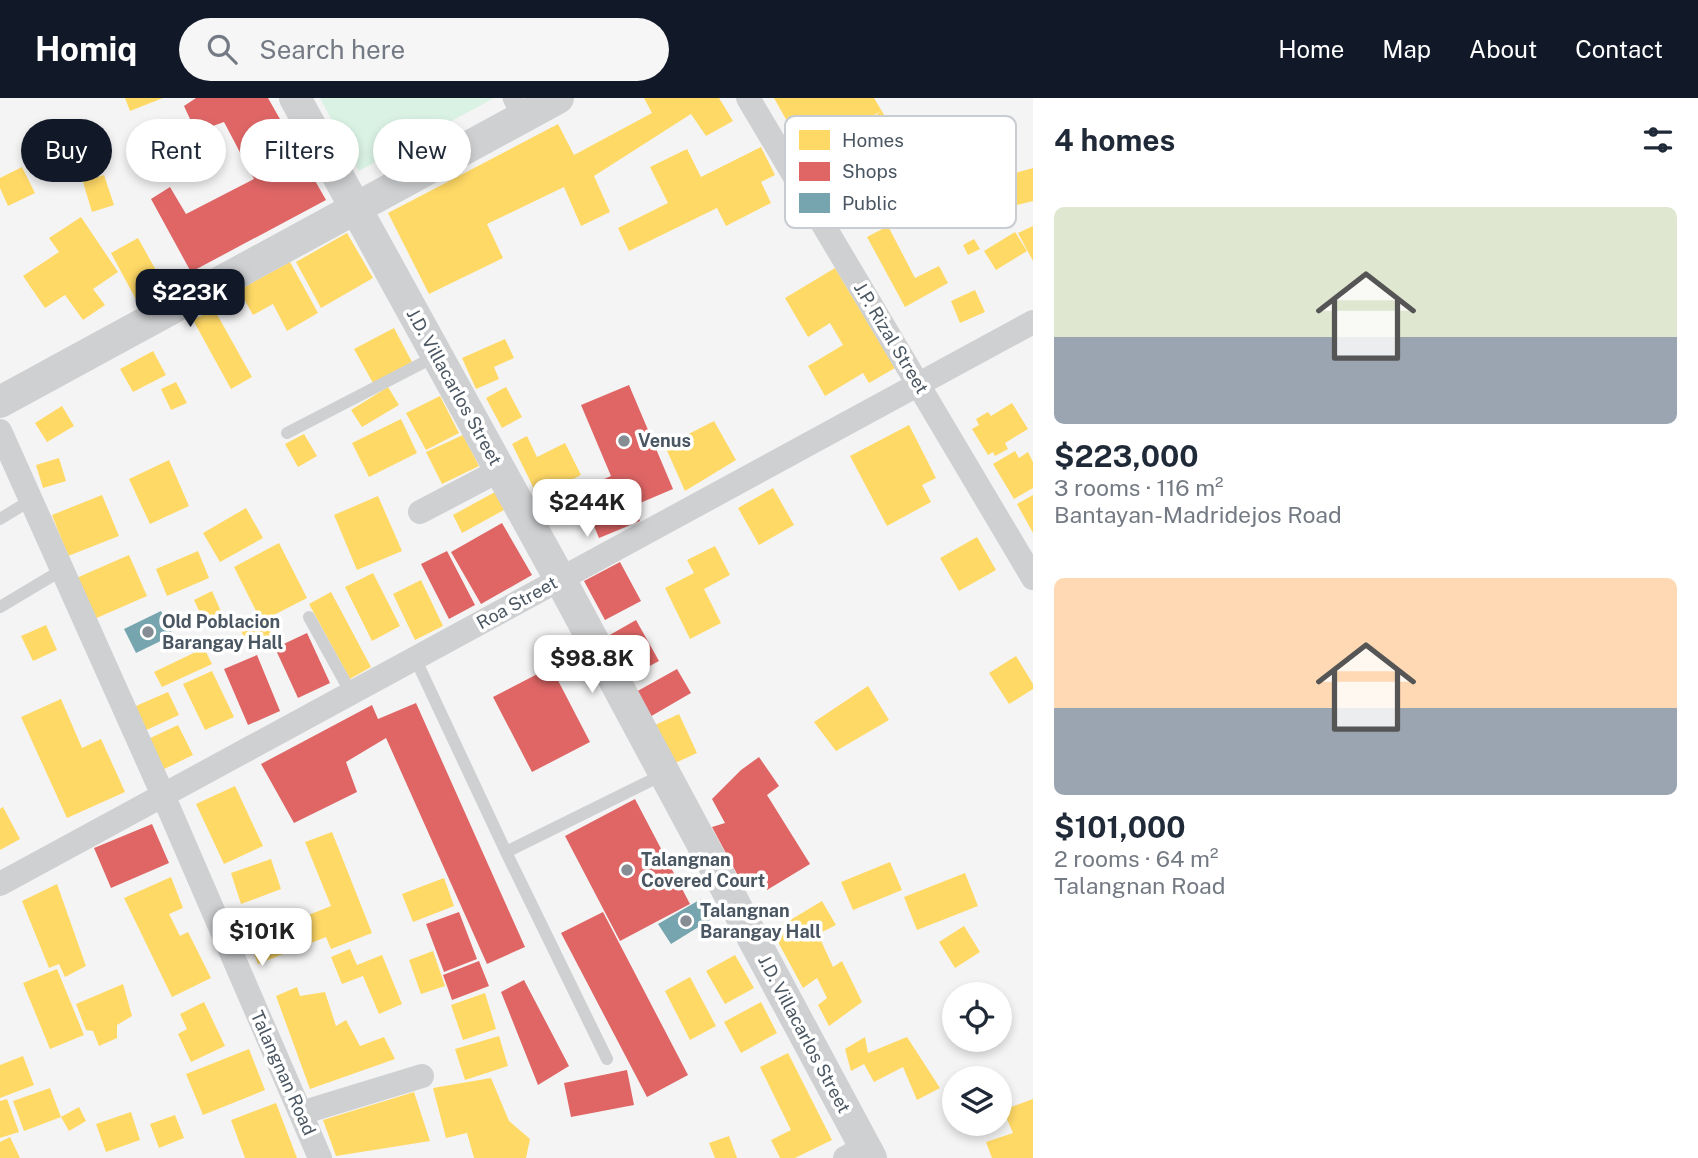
<!DOCTYPE html>
<html lang="en">
<head>
<meta charset="utf-8">
<style>
	body { margin:0; font-family:"Public Sans",sans-serif; background:#f6f6f7; color:#1f2937; height:100vh; display:flex; flex-direction:column; font-size:26px; white-space:nowrap }
	* { box-sizing:border-box; margin:0 }
	p { font-size:23px; color:#747a83 }
	.icon { flex:none; width:38px; height:38px; fill:none; stroke:currentColor; stroke-width:2; stroke-linecap:round; stroke-linejoin:round }
	.map { position:relative; flex:1; overflow:hidden }
	.drawer { display:flex; flex-direction:column; background:#fff; width:665px }
	.drawer>* { flex:none }
	.banner { position:absolute; left:21px; top:21px; width:665px; height:63px; display:flex; gap:14px }
	.controls { position:absolute; left:942px; top:884px; display:grid; gap:14px }
	.controls a { display:grid; place-items:center; width:70px; height:70px; border-radius:50%; background:#fff; box-shadow:0 4px 10px #0003; font-size:35px }
	.price { position:absolute; translate:-50% -60px; padding:0 16px; border-radius:14px; background:#fff; color:#222; font-size:23px; line-height:46px; filter:drop-shadow(0 2px 4px #0008) }
	.price::after { content:''; position:absolute; left:50%; top:42px; width:21px; height:16px; margin-left:-10px; background:inherit; clip-path:polygon(0 0,100% 0,50% 100%) }
	.price.current { background:#111827; color:#fff }
	ul { padding:0; list-style:none }
	li { display:grid; align-content:center; gap:14px; height:371px; padding:0 21px }
	li span { display:grid; place-items:center; height:217px; border-radius:10px; color:#555 }
	li>.icon { margin-inline-start:auto }
	span .icon { width:126px; height:126px; fill:#fffc; stroke-width:1 }
	li b { font-size:30px }
	h2 { display:flex; justify-content:space-between; align-items:center; height:84px; padding:0 21px; font-size:30px }
	.chip { padding:0 24px; border-radius:32px; background:#fff; box-shadow:0 4px 10px #0003; font-size:24px; line-height:63px }
	.chip.current { background:#111827; color:#fff }
	header { display:flex; align-items:center; gap:42px; box-sizing:border-box; height:98px; padding:0 35px; background:#111827; color:#fff }
	header strong { font-size:33px }
	nav { display:flex; gap:38px; margin-inline-start:auto; font-size:24px }
	.search { width:490px; height:63px; background:#f6f6f7; display:flex; align-items:center; gap:18px; box-sizing:border-box; padding:0 24px; border-radius:38px; color:#747a83; font-size:26px }
	main { display:flex; flex:1; min-height:0 }
	.map>svg:first-child { display:block }
	.green { fill:#d9f2e3 }
	.homes { fill:#ffd966 }
	.shops { fill:#e06666 }
	.public { fill:#76a5af }
	.lines { fill:none; stroke-linecap:round; stroke-linejoin:round }
	.service { stroke:#ced0d2; stroke-width:12 }
	.pedestrian { stroke:#ced0d2; stroke-width:19 }
	.minor { stroke:#ced0d2; stroke-width:24 }
	.tertiary { stroke:#ced0d2; stroke-width:32 }
	.poi-dot { fill:#868d94; stroke:#fff; stroke-width:2.5 }
	.labels { text-anchor:middle; stroke-width:7; stroke-linejoin:round; paint-order:stroke }
	.street-label { font-size:18px; fill:#4a5661; stroke:#fff }
	.poi-label { font-size:18px; font-weight:bold; fill:#4a5661; stroke:#fff; text-anchor:start }
	.key { fill:#fff; stroke:#c9ccd0; stroke-width:2 }
	.key-label { font-size:19px; fill:#4a5661 }
</style>
</head>
<body>
<header>
<strong>Homiq</strong>
<div class="search"><svg class="icon" aria-label="search" viewBox="0 0 24 24"><circle cx="10" cy="10" r="6"/><path d="M15 15l6 6"/></svg>Search here</div>
<nav><a>Home</a><a>Map</a><a>About</a><a>Contact</a></nav>
</header>
<main>
<div class="map">
<svg width="1033" height="1060" viewBox="0 0 1033 1060">
	<rect width="100%" height="100%" fill="#f4f4f4"/>
	<path class="green" d="M320,0H494L359,73Z"/>
	<path class="homes" d="M125,0H163L130,13Z
		M644,0H719L733,23L706,38L691,16L594,78L610,114L581,128L564,89L487,126L503,160L429,196L388,115L558,26L574,57L652,15Z
		M774,0H874L898,40L873,57L856,33L881,13L806,57Z
		M761,49L775,77L761,84L771,105L726,128L717,110L629,153L618,130L668,105L650,69L687,51L701,79Z
		M22,69L35,95L8,108L0,90V80Z
		M1033,70V103L1017,107L1008,77Z
		M104,77L114,107L92,114L83,84Z
		M81,119L118,174L93,191L105,207L83,222L65,197L45,210L23,178L59,154L49,140Z
		M888,128L915,180L939,168L948,185L905,209L867,139Z
		M1033,128V163L1018,135Z
		M1015,134L1027,153L996,172L984,153Z
		M347,135L373,180L321,210L296,164Z
		M138,140L168,194L140,209L111,155Z
		M974,141L980,151L968,157L963,147Z
		M290,164L318,215L287,233L273,206L253,217L239,192Z
		M835,170L895,270L869,285L863,275L825,298L808,268L843,247L830,225L808,239L785,200Z
		M975,192L985,214L960,225L951,203Z
		M214,211L252,279L231,291L193,222Z
		M394,230L412,264L373,285L354,251Z
		M505,241L514,260L494,269L499,281L476,291L462,260Z
		M153,253L166,277L133,294L120,271Z
		M176,284L187,305L171,312L161,291Z
		M388,289L399,307L362,329L351,312Z
		M506,289L522,319L502,330L486,300Z
		M440,298L459,335L426,352L406,315Z
		M1012,305L1028,331L1005,345L1008,351L995,358L993,354L988,357L972,331L979,327L976,321L988,314L991,318Z
		M62,308L74,328L47,344L35,325Z
		M401,321L417,355L369,379L352,345Z
		M714,323L736,362L685,393L665,348Z
		M909,327L936,380L922,387L931,404L887,428L850,358Z
		M304,336L317,358L298,369L285,346Z
		M463,337L479,368L442,386L426,354Z
		M527,338L537,359L565,345L581,377L538,399L512,346Z
		M1015,353L1019,360L1028,354L1033,364V390L1014,401L993,366Z
		M59,360L66,383L43,390L36,367Z
		M169,362L189,408L150,426L129,381Z
		M773,390L794,427L759,447L738,410Z
		M495,394L504,412L462,435L453,417Z
		M102,397L119,438L68,458L52,417Z
		M1033,397V435L1017,406Z
		M378,398L402,453L357,472L334,417Z
		M246,410L263,440L220,464L203,435Z
		M977,439L996,472L959,493L940,460Z
		M279,445L307,500L264,522L272,536L249,548L239,529L259,519L234,469Z
		M715,448L730,477L704,491L721,525L690,541L665,490L694,475L687,462Z
		M198,453L209,480L167,498L156,471Z
		M129,457L147,498L92,522L74,481Z
		M373,475L400,528L372,543L345,489Z
		M421,482L443,528L415,542L393,496Z
		M212,493L223,518L205,526L194,502Z
		M331,494L371,569L350,581L309,506Z
		M46,527L57,552L33,563L21,538Z
		M204,550L212,566L162,589L154,574Z
		M1016,558L1033,586V591L1009,606L989,575Z
		M212,573L234,619L205,632L183,586Z
		M868,588L889,622L836,653L814,624Z
		M168,594L179,617L140,635L129,611Z
		M61,601L82,650L101,641L125,694L67,720L21,619Z
		M679,616L697,655L671,667L653,628Z
		M178,627L193,657L158,674L144,643Z
		M235,688L263,748L224,766L196,706Z
		M3,709L20,741L0,752V711Z
		M332,734L372,835L331,851L326,839L258,866L245,833L278,820L281,828L331,808L305,744Z
		M271,761L281,791L241,806L231,775Z
		M890,764L902,792L853,812L841,784Z
		M965,775L978,808L917,832L904,799Z
		M171,779L183,810L169,816L180,838L188,834L211,880L172,899L124,800Z
		M444,780L454,808L413,824L402,796Z
		M57,786L86,868L65,879L59,866L49,870L22,803Z
		M822,803L836,827L818,836L833,869L842,863L862,904L829,928L818,907L827,900L817,880L803,890L772,833Z
		M964,828L980,854L955,870L939,844Z
		M350,851L357,867L382,857L402,906L379,916L363,878L342,886L331,859Z
		M433,853L445,888L421,896L409,862Z
		M735,857L754,890L725,906L706,873Z
		M57,871L84,937L50,951L23,885Z
		M690,879L716,928L690,942L665,893Z
		M123,886L132,918L117,927V940L99,948L93,933L86,932L76,906Z
		M297,889L300,898L325,894L336,928L346,922L360,948L384,939L395,961L310,991L276,898Z
		M485,895L496,931L463,942L451,907Z
		M204,904L225,948L191,964L178,936L187,931L180,916Z
		M761,904L777,935L741,955L724,924Z
		M499,938L508,968L465,982L455,951Z
		M865,939L868,955L907,939L940,990L917,1002L903,969L874,984L864,966L851,973L845,951Z
		M249,951L265,992L203,1017L186,976Z
		M788,955L832,1042L795,1060H780L771,1042L791,1032L760,969Z
		M23,958L34,987L0,1000V967Z
		M491,980L509,1023L530,1041L526,1060H474L467,1035L446,1040L433,990Z
		M50,990L61,1019L24,1033L13,1003Z
		M414,994L430,1043L336,1058L323,1022Z
		M7,1001L19,1034L0,1040V1003Z
		M1033,1001V1060H992L986,1044L1013,1035L1003,1012Z
		M276,1005L297,1060H245L231,1022Z
		M79,1009L86,1023L69,1033L61,1019Z
		M131,1014L140,1042L106,1054L96,1026Z
		M175,1017L184,1040L159,1050L150,1026Z
		M729,1038L737,1060H715L709,1045Z
		M10,1039L20,1060H0V1044Z"/>
	<path class="shops" d="M196,0H268L326,102L191,174L151,101L170,89L186,116L254,81L224,24L196,34L184,8Z
		M629,287L673,391L633,408L640,423L599,440L579,392L611,378L581,307Z
		M502,425L532,477L481,506L451,454Z
		M447,453L475,507L449,521L421,466Z
		M620,464L641,503L605,522L584,483Z
		M636,522L659,563L631,578L608,538Z
		M307,535L330,585L298,600L275,550Z
		M257,557L280,613L248,627L224,571Z
		M551,569L590,644L532,674L493,599Z
		M677,571L691,595L648,620L634,595Z
		M416,605L525,849L487,866L386,640L346,664L357,694L294,725L261,666L372,607L378,621Z
		M759,659L779,688L767,697L810,766L767,792L760,781L744,789L712,729L725,725L712,701L741,672Z
		M635,701L690,806L620,843L565,738Z
		M152,726L169,765L111,790L94,750Z
		M459,814L477,861L444,874L426,826Z
		M603,814L688,977L647,999L561,835Z
		M479,863L489,888L452,902L443,877Z
		M524,882L569,968L538,987L501,894Z
		M627,972L634,1007L571,1019L564,985Z"/>
	<path class="public" d="M161,513L173,537L136,555L124,531Z
		M701,801L713,820L671,846L658,826Z"/>
	<g class="lines">
		<path class="service" d="M287,335L436,258
			M0,421L31,402
			M0,509L62,472
			M309,519L351,595
			M415,560L506,754L607,961
			M506,754L664,676"/>
		<path class="pedestrian" d="M512,0L522,20"/>
		<path class="minor" d="M748,0L1033,480
			M0,333L163,697L320,1060
			M420,414L500,372
			M0,786L1033,224
			M301,1015L422,978
			M845,1060L865,1049"/>
		<path class="tertiary" d="M295,0L560,481L871,1060
			M0,304L558,0"/>
	</g>
	<g class="poi-dot">
		<circle cx="624" cy="343" r="7"/>
		<circle cx="148" cy="534" r="7"/>
		<circle cx="627" cy="772" r="7"/>
		<circle cx="686" cy="823" r="7"/>
	</g>
	<g class="labels">
		<g class="street-label">
			<text transform="translate(891 240) rotate(59)" y="6">J.P. Rizal Street</text>
			<text transform="translate(454 289) rotate(61)" y="6">J.D. Villacarlos Street</text>
			<text transform="translate(517 505) rotate(-29)" y="6">Roa Street</text>
			<text transform="translate(804 936) rotate(62)" y="6">J.D. Villacarlos Street</text>
			<text transform="translate(283 975) rotate(66)" y="6">Talangnan Road</text>
		</g>
		<g class="poi-label">
			<text x="638" y="349">Venus</text>
			<text x="162" y="530">Old Poblacion<tspan x="162" dy="21">Barangay Hall</tspan></text>
			<text x="641" y="768">Talangnan<tspan x="641" dy="21">Covered Court</tspan></text>
			<text x="700" y="819">Talangnan<tspan x="700" dy="21">Barangay Hall</tspan></text>
		</g>
	</g>
	<rect x="785" y="18" width="231" height="112" rx="10" class="key"/>
	<rect x="799" y="32" width="31" height="20" fill="#ffd966"/>
	<rect x="799" y="64" width="31" height="19" fill="#e06666"/>
	<rect x="799" y="95" width="31" height="20" fill="#76a5af"/>
	<g class="key-label">
		<text x="842" y="49">Homes</text>
		<text x="842" y="80">Shops</text>
		<text x="842" y="112">Public</text>
	</g>
</svg>
<div class="controls">
<a><svg class="icon" aria-label="locate" viewBox="0 0 24 24"><circle cx="12" cy="12" r="6"/><path d="M12 2v4M12 18v4M2 12h4M18 12h4"/></svg></a>
<a><svg class="icon" aria-label="layers" viewBox="0 0 24 24"><path d="M12 4l9 5-9 5-9-5zM3 14l9 5 9-5"/></svg></a>
</div>
<b class="price current" style="left:190px;top:231px">$223K</b>
<b class="price" style="left:587px;top:441px">$244K</b>
<b class="price" style="left:592px;top:597px">$98.8K</b>
<b class="price" style="left:262px;top:870px">$101K</b>
<div class="banner">
<a class="chip current">Buy</a>
<a class="chip">Rent</a>
<a class="chip">Filters</a>
<a class="chip">New</a>
</div>
</div>
<section class="drawer">
<h2>4 homes<svg class="icon" aria-label="filters" viewBox="0 0 24 24"><path d="M4 7h16M4 17h16"/><circle cx="9" cy="7" r="2"/><circle cx="15" cy="17" r="2"/></svg></h2>
<ul>
<li><span style="background:linear-gradient(#dfe7d0 60%,#9aa5b1 0)"><svg class="icon" aria-label="home" viewBox="0 0 24 24"><path d="M3 11l9-7 9 7M6 9v11h12V9"/></svg></span><div><b>$223,000</b><p>3 rooms · 116 m²</p><p>Bantayan-Madridejos Road</p></div></li>
<li><span style="background:linear-gradient(#ffd9b3 60%,#9aa5b1 0)"><svg class="icon" aria-label="home" viewBox="0 0 24 24"><path d="M3 11l9-7 9 7M6 9v11h12V9"/></svg></span><div><b>$101,000</b><p>2 rooms · 64 m²</p><p>Talangnan Road</p></div></li>
</ul>
</section>
</main>
</body>
</html>
